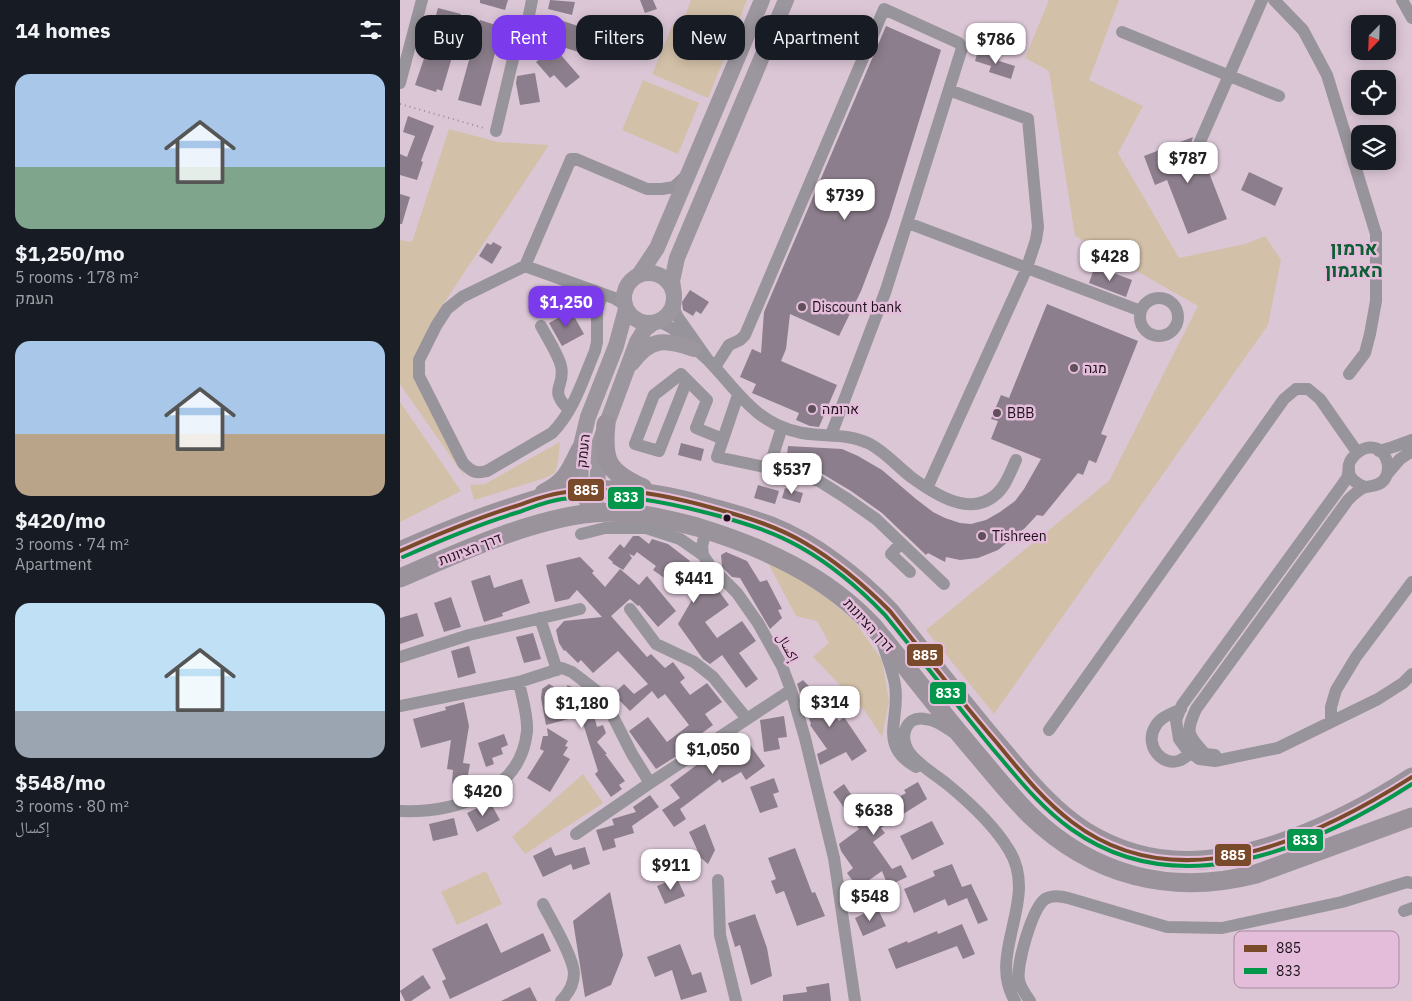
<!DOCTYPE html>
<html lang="en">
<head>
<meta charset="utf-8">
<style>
	body { margin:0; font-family:"IBM Plex Sans","Noto Naskh Arabic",Heebo,sans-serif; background:#20242c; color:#f1f3f6; height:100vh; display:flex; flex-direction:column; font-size:19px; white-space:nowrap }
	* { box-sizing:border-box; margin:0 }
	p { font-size:16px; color:#9ea1a6 }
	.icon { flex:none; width:28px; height:28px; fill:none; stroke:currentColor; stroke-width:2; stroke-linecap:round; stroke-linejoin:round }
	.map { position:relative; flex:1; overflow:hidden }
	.details { display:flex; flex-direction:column; background:#171b24; width:400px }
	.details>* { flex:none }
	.top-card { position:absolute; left:15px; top:15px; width:475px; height:45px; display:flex; gap:10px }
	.needle { width:32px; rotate:203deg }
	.buttons { position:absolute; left:951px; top:15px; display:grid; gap:10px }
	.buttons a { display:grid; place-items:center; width:45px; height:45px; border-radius:10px; background:#171b24; box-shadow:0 2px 12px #0003; font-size:25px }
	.price { position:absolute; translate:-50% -42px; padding:0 11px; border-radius:10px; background:#fff; color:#222; font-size:16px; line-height:32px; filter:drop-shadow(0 1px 2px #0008) }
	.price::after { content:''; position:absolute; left:50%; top:30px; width:15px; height:11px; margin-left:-8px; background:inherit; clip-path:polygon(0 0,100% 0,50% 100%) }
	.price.on { background:#7c3aed; color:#fff }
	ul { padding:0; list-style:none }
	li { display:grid; align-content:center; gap:10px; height:265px; padding:0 15px }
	li span { display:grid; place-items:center; height:155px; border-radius:15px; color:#555 }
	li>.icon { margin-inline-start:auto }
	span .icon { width:90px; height:90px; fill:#fffc; stroke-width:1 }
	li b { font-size:21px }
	h2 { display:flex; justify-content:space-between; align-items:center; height:60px; padding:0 15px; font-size:21px }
	.tag { padding:0 18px; border-radius:15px; background:#171b24; box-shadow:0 2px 12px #0003; font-size:18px; line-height:45px }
	.tag.on { background:#7c3aed; color:#fff }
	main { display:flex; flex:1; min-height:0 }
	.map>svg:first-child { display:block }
	.green { fill:#d3c0a8 }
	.building { fill:#8c7e8c }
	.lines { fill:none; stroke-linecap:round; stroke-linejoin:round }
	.path { stroke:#938e95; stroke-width:2; stroke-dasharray:1 4; stroke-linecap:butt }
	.minor { stroke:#98949b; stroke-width:12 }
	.major { stroke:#9c969f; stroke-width:16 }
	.highway { stroke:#9a939c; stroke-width:19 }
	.bus-1-casing { stroke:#e4bdda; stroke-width:8 }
	.bus-2-casing { stroke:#e4bdda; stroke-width:8 }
	.bus-1 { stroke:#7a4b2a; stroke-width:4 }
	.bus-2 { stroke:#03974c; stroke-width:4 }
	.poi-dot { fill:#60505c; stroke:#e4bdda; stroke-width:2 }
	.bus-dot { fill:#1e101b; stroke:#e4bdda; stroke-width:2 }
	.labels { text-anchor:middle; stroke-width:5; stroke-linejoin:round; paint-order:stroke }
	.poi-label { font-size:14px; fill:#1e101b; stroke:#e4bdda; text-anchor:start }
	.street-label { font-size:14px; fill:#1e101b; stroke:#e4bdda }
	.district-label { font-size:19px; font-weight:bold; fill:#0d5e34; stroke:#e4bdda }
	.key { fill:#e4bdda; stroke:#a989a1; stroke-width:1 }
	.key-label { font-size:14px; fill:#1e101b }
	.line-badge { stroke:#e4bdda; stroke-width:2 }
	.badge-label { font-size:14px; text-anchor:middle; font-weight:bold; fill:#fff }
</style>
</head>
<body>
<main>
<section class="details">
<h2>14 homes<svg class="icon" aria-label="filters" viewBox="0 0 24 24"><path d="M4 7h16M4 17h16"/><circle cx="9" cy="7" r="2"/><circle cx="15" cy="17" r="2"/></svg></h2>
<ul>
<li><span style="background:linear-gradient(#a9c7e8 60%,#7fa58c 0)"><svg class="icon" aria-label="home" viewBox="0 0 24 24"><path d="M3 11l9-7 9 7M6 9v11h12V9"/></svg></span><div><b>$1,250/mo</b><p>5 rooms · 178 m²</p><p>העמק</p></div></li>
<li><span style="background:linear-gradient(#a9c7e8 60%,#b9a48a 0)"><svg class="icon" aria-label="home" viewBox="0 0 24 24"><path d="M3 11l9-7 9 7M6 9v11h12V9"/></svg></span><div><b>$420/mo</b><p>3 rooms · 74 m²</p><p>Apartment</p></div></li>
<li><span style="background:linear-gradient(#bfe0f5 70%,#9aa5b1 0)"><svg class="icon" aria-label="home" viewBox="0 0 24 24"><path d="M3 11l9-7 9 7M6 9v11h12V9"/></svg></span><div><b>$548/mo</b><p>3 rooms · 80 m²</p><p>إكسال</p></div></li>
</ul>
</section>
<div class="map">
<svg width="1012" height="1001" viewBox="0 0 1012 1001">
	<rect width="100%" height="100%" fill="#dbc6d6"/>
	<path class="green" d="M291,0H347L332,38L284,19Z
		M649,0H719L689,80L743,106L718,153L779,258L845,244L865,236L881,260L868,325L594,714L526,630L709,481L798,306L675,236L649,71L625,58Z
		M273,24L329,47L308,98L252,74Z
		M243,80L299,103L278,154L222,130Z
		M49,129L98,142L149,145L28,327L16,358L14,380L67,480L0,384V240L12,242Z
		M0,402L61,491L0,522Z
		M160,442L158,462L155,473L142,479L74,500L70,485L85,484Z
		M365,557L419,591L455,622L482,660L489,701L482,737L465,711L413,657L429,643L417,621L396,616Z
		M183,774L203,803L125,854L112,837Z
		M86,871L102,904L57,925L41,892Z"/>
	<path class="building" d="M80,0H108L105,10L80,3Z
		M150,0L175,2L172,15L148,9Z
		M240,0H253L257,9L245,13Z
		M38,8L61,14L51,46L55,47L42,91L37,89L36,92L15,85L34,29H32Z
		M80,20L102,27L81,106L58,100Z
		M163,21L193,31L185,54L156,45L165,37L159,35Z
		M486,26L541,50L489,218L461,291L439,336L390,314L386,349L381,361L437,385L419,427L410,426L396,420L399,413L352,393L356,384L340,377L352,349L361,353L364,312Z
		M154,47L180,77L166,88L154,75L150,78L136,62Z
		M578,51L600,58L599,61L615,66L611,79L589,72L591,66L575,61Z
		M135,73L140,102L120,105L116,83L117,76Z
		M8,116L34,126L21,161L23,162L17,180L0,175V154L7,157L15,136L3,132Z
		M793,137L791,144L792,148L796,152H801L827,219L788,234L767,180L755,185L744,156Z
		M849,172L883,188L875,206L841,190Z
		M0,194L10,197L2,224H0Z
		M93,242L102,247L92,264L79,256L87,243L91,245Z
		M695,266L732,280L726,297L689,283Z
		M290,290L309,302L301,314L296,311L293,316L283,310L282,302Z
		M647,304L738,341L701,434L707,436L696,463L689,460L683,475L678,473L643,516L637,515L625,528L598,550L578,558L560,560L546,557L545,562L528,553L526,555L482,513L451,491L421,473L386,464L388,446L442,449L458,456L482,470L516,499L533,512L545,518L560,523L571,524L586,520L600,512L615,501L624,489L641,459L591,439L598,421L591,419L601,395L609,398Z
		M171,311L184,334L162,346L149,323Z
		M281,443L304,449L301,461L278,455Z
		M358,485L379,491L375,504L354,498Z
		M385,488L403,493L400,503L382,498Z
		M233,536H239L249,544L252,539L268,544L290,561L289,562L308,576L329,605L305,622L317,638L342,621L356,641L339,653L358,679L346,688L322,655L310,664L303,659L278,624L293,598L253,570L256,566L237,552L234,556L229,554L232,558L223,570L212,563L213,562L208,558L220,544L224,548Z
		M326,552L347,561L360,582L367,580L382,609L378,610L382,618L370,629L340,578L332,577L322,567L321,555Z
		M180,557L194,571L192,573L205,587L220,569L239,585L247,576L276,611L258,627L239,605L238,606L230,599L211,616L247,657L251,654L265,668L273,662L285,678L280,682L290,695L307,683L322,702L305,714L313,725L294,739L297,743L256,769L229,731L248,717L267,742L289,725L265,694L258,699L252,691L230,711L213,694L224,684L234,694L248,684L218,651L193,673L181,660L178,663L165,650L164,651L159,643L156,630L164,621L202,617L177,590L169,599L155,602L146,565Z
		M90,575L94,588L122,579L130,603L102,613L103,616L84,622L71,581Z
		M51,597L61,627L44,632L34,603Z
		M17,613L24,636L0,644V618Z
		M133,633L141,659L124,663L116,637Z
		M69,646L76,673L58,678L51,651Z
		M403,680L429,707L439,721L444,717L467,751L452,761L446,752L420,765L417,754L427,749L410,725L411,724L397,684Z
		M149,684L169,695L167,685L180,690L190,701L197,727L203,725L206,733L197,742L207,754H205L225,781L219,785L222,789L211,797L195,774L198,771L181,717L173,719L172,718L146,725L141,698L142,689Z
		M64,702L69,726L63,763L70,764L67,780L61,779L58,796L52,782L53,770L47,769L51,740L21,748L13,719L46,710L45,707Z
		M384,716L387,737L378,738L380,749L364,752L360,720Z
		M147,728L168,741L165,746L168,747L163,755L170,759L150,792L127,778L144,751L140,749L143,736H148Z
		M104,734L108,745L101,748L103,754L92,758L94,764L86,767L78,743Z
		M343,735L365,766L346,780L341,772L322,783L320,779L280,809L286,819L274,827L262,810L280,798L270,785L302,761L319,752Z
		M374,778L379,792L373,794L378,807L360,813L350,787Z
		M518,782L527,799L481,828L485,833L473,842L492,869L501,865L507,877L488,886L482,871L458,888L447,873L453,868L441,851L439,844L459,829L433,792L444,784L470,822L486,811L483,806L506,793L504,790Z
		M250,795L259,807L232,826L234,833L214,839L216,847L203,851L196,830L214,825L212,819L236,812L233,807Z
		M90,802L100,820L77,832L67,813Z
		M54,818L58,835L33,841L29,824Z
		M532,821L544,844L512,860L500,836Z
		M305,824L315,850L308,864L301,858L289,832Z
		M151,847L155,856L185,847L190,864L173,870L171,864L143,877L133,856Z
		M395,848L412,893L415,892L425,916L397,926L384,891L376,894L371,881L376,879L368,858Z
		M552,864L562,887L571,884L588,920L578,924L567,898L548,906L545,899L514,913L504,889L535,876L533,871Z
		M277,878L285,896L265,904L257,886Z
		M210,892L223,955L211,985L185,997L173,921Z
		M477,907L486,926L463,936L455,918Z
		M355,914L367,948L372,976L351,985L340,945L335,947L328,923Z
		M87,923L101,953L143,933L151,951L50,999L42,981L46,979L32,949Z
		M562,924L575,954L563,959L557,946L496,969L488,949L507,941L508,943L537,931L538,934Z
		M280,944L292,975L301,972L307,992L281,1000L272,970L255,977L247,957Z
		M23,975L31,988L11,1001H5L0,991Z
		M429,983L431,1001H383V995L407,992L406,987Z
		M130,987L137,1001H101Z"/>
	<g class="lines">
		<path class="path" d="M0,104L84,128"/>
		<path class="minor" d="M874,0L903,30L927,75L976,234V301L970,334L965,353L949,374
			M1002,0L1012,18
			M722,32L879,96
			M0,83L22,0
			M96,131L117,42L127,25L132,0
			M799,144L862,0
			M508,223L741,311
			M125,266L62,297L47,309L36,326L19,360V376L63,463C72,472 76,474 87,471L152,433C174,411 183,379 195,351L197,342V310L202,295
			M740 317a19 19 0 1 1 38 0a19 19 0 1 1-38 0Z
			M224,304L214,298L125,266L171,159H176L247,189H262L274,187L286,176
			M258,322C278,327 292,347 308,360L277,316L275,311L274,303
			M141,326C147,337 159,356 161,366C166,388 147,388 169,410
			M308,360C338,391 355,424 402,433C425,437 448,433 470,444C485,452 497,466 511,477C533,493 568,517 594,496C605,488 610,473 616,460
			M315,367L329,345L340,340L345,335L484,9L559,43L562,48L486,290L431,435
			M287,380L259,451L235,444L254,395L281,374L307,400L296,428L323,439
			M338,395L317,457L369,468L382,427
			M979,451L993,447L1012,440
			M369,468L419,481L446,498L476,519L544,584
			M949,469L947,478L940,488L782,705L776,720L779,739L787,750L799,759L815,761L878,748L978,699L1003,683L1012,674
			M988,473L1000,459L1012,451
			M527,488L626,270L636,240L638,227L628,119L549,90
			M306,530L302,546L303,555L311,567L337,593L358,623L382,666L391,690L405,738L434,858L455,1001
			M181,534L205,528H246L280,539L303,555
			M501,543L491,554L510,572
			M230,609L256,644L294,662L313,677L347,719
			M140,618L157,670
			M483,644C487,658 493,671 495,685C501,719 477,745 516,767
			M0,657L69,635L180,609
			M0,706L119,682L162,668L172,672L202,695L232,754L250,783
			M781,709C771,714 760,717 755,727C744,745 762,768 781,760C784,758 788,755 791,753
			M931,722V707L936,690L956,657L1012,582
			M649,730L884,399L896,389H908L920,399L957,452
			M553,732C544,726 536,720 525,719C505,715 499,738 509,752C518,765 535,774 547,784C569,802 594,825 609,850C640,900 586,953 615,1001
			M815,755L805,754C788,735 785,733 796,709L948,500C953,495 957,491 963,488C971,485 978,487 984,480C988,475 989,467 987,461C975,425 922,471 965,487
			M0,811C53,813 121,794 127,731C128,715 122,698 119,682
			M176,834L250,783L391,690
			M318,880L320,935L336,1001
			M143,904C151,920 173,956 174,973C174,984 168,994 161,1001
			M1004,911L1012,908
			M630,1001C626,995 620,987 619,980C616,965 632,909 645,899C652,895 661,896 668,898L767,927L822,928L942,902L1007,882L1012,883"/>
		<path class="major" d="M224 298a25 25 0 1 1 50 0a25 25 0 1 1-50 0Z
			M239,275L257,248L362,0
			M274,294L272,281L277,258L386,0
			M232,363C251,337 266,339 294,349
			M196,501L200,442L237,342L245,329L253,323
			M194,513L181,491L180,450L188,417L216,346L226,309"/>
		<path class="highway" d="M206,424C202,462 208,472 243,488
			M144,493C166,482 170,471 180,450
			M0,551C36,535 72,520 109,508C126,503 143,496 160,493C210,485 258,492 306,506C327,512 350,518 371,526C414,543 458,577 490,611C528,658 565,706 604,752C628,780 653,811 685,831C753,873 820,865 891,839C936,822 972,803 1012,777
			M0,578C58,553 130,519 193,513C228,510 264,518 297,527C363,547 425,575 473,626C509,670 543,715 580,758C596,777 612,797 630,815C693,876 771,896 856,874L1012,817"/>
		<defs>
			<path id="bus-1" d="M0,551C38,534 77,518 116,506C131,501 145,495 160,493C215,484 268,495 320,510C349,518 378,527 405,543C436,561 464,585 490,611C525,655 560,700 597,743C620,771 643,800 672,822C778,903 915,839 1012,777"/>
			<path id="bus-2" d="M3,557C41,540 79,524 119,512C133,507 147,501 162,499C216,491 267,502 319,516C347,524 374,532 400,547C432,565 460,589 485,615C521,659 556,704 592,748C616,776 640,807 671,829C779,906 913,848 1012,784"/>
		</defs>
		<use href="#bus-1" class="bus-1-casing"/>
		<use href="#bus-2" class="bus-2-casing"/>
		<use href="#bus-1" class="bus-1"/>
		<use href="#bus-2" class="bus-2"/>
	</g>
	<g class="poi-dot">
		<circle cx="402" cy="307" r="5"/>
		<circle cx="674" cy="368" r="5"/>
		<circle cx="412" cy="409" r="5"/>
		<circle cx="597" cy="413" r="5"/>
		<circle cx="582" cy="536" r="5"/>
	</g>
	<circle class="bus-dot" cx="327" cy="518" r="4.5"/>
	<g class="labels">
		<g class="poi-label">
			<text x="412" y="312">Discount bank</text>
			<text x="684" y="373">מגה</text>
			<text x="422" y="414">ארומה</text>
			<text x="607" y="418">BBB</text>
			<text x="592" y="541">Tishreen</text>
		</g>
		<g class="street-label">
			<text transform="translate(183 451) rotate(-84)" y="5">העמק</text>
			<text transform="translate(70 549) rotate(-21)" y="5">דרך הציונות</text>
			<text transform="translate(469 625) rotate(47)" y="5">דרך הציונות</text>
			<text transform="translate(388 647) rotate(62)" y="5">إكسال</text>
		</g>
		<g class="district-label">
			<text x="954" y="255">ארמון<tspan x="954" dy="22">האגמון</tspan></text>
		</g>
	</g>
	<rect x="834" y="931" width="165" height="57" rx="8" class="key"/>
	<rect x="844" y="945" width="23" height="7" fill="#7a4b2a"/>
	<rect x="844" y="968" width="23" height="6" fill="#03974c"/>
	<g class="key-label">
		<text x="876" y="953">885</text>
		<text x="876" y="976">833</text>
	</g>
	<g class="line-badge">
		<rect x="167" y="478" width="38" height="24" rx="5" fill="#7a4b2a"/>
		<rect x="207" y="486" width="38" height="24" rx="5" fill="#03974c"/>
		<rect x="506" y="643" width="38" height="24" rx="5" fill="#7a4b2a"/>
		<rect x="529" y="681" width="38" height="24" rx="5" fill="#03974c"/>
		<rect x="886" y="828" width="38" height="24" rx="5" fill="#03974c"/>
		<rect x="814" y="843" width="38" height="24" rx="5" fill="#7a4b2a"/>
	</g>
	<g class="badge-label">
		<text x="186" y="495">885</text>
		<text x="226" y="502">833</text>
		<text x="525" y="660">885</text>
		<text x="548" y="698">833</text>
		<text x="905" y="845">833</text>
		<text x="833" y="860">885</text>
	</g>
</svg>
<div class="buttons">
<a><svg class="needle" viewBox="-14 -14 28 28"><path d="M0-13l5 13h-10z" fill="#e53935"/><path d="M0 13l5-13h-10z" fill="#9ea1a6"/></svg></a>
<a><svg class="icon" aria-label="locate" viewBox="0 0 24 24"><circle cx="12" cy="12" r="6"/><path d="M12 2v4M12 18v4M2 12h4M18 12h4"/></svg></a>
<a><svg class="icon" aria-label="layers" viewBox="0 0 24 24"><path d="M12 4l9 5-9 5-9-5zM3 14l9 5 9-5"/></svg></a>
</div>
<b class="price" style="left:596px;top:65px">$786</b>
<b class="price" style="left:788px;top:184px">$787</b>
<b class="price" style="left:445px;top:221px">$739</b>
<b class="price" style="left:710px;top:282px">$428</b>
<b class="price on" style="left:166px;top:328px">$1,250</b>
<b class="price" style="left:392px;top:495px">$537</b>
<b class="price" style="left:294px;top:604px">$441</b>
<b class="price" style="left:430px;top:728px">$314</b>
<b class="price" style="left:182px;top:729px">$1,180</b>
<b class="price" style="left:313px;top:775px">$1,050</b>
<b class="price" style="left:83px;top:817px">$420</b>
<b class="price" style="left:474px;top:836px">$638</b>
<b class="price" style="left:271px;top:891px">$911</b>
<b class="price" style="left:470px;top:922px">$548</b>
<div class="top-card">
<a class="tag">Buy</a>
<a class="tag on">Rent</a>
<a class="tag">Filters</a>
<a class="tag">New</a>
<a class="tag">Apartment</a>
</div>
</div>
</main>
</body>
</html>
